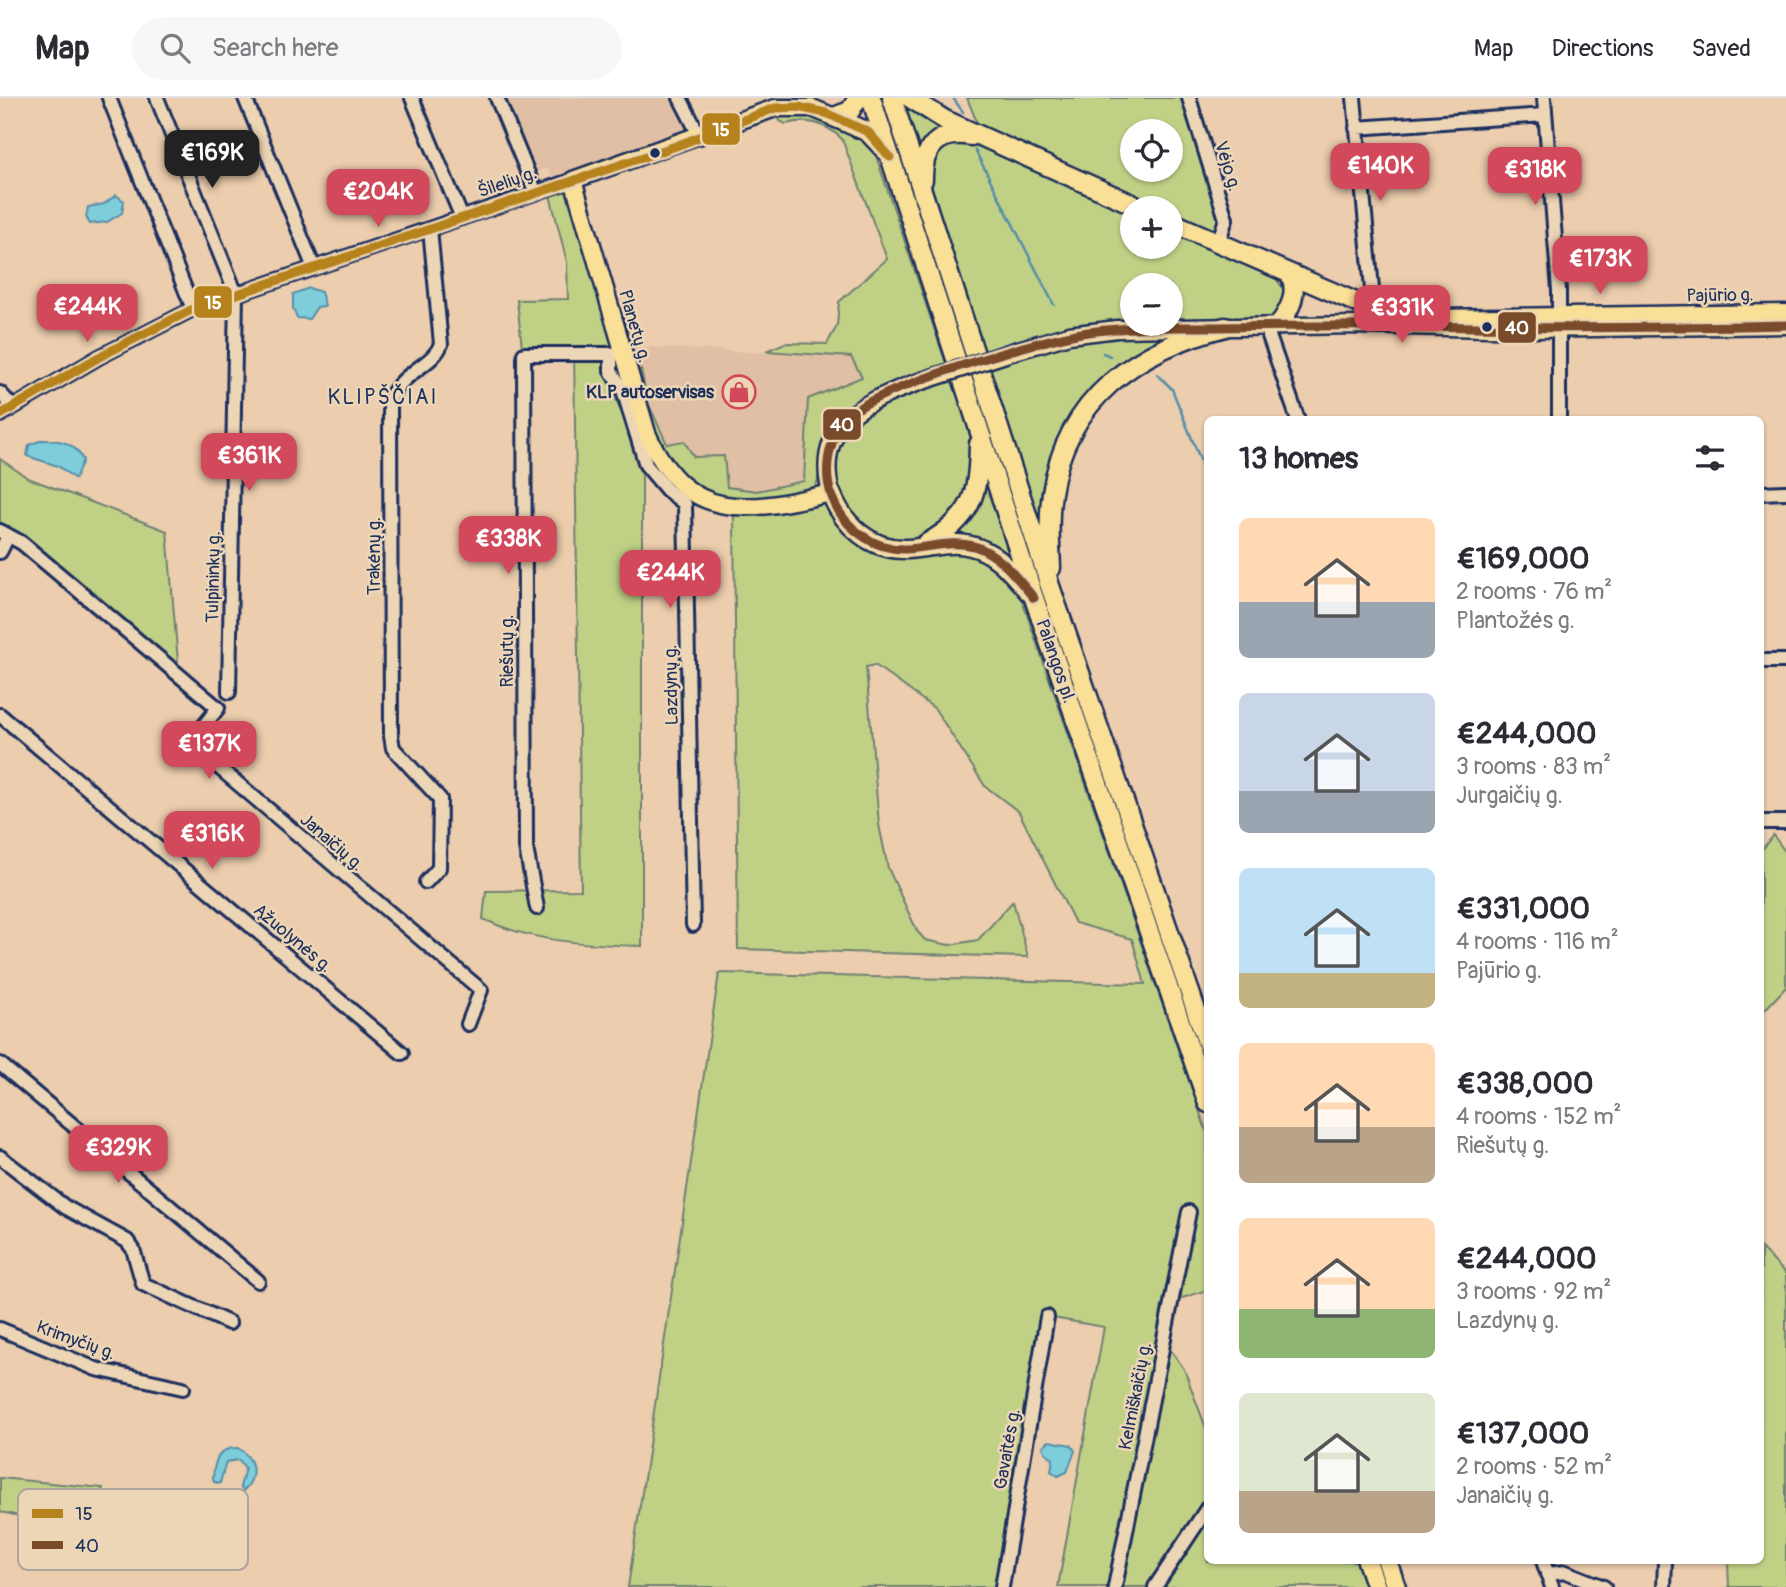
<!DOCTYPE html>
<html lang="en">
<head>
<meta charset="utf-8">
<style>
	body { margin:0; font-family:Pangolin,sans-serif; background:#f7f7f7; color:#2b2b33; height:100vh; display:flex; flex-direction:column; font-size:26px; white-space:nowrap }
	* { box-sizing:border-box; margin:0 }
	p { font-size:23px; color:#7c7c81 }
	.icon { flex:none; width:38px; height:38px; fill:none; stroke:currentColor; stroke-width:2; stroke-linecap:round; stroke-linejoin:round }
	.map { position:relative; flex:1; overflow:hidden }
	.side { position:absolute; left:1204px; top:318px; width:560px; height:1148px; display:flex; flex-direction:column; background:#fff; border-radius:10px; box-shadow:0 2px 5px #0004 }
	.side>* { flex:none }
	.tools { position:absolute; left:1120px; top:21px; display:grid; gap:14px }
	.tools a { display:grid; place-items:center; width:63px; height:63px; border-radius:50%; background:#fff; box-shadow:0 2px 5px #0004; font-size:35px }
	.price { position:absolute; translate:-50% -60px; padding:0 16px; border-radius:14px; background:#d1495b; color:#fff; font-size:23px; line-height:46px; filter:drop-shadow(0 2px 4px #0008) }
	.price::after { content:''; position:absolute; left:50%; top:42px; width:21px; height:16px; margin-left:-10px; background:inherit; clip-path:polygon(0 0,100% 0,50% 100%) }
	.price.active { background:#222; color:#fff }
	ul { padding:0; list-style:none }
	li { display:flex; align-items:center; gap:21px; height:175px; padding:0 35px }
	li span { display:grid; place-items:center; flex:none; width:196px; height:140px; border-radius:10px; color:#555 }
	li>.icon { margin-inline-start:auto }
	span .icon { width:84px; height:84px; fill:#fffc; stroke-width:1 }
	li b { font-size:30px }
	h2 { display:flex; justify-content:space-between; align-items:center; height:84px; padding:0 35px; font-size:30px }
	header { display:flex; align-items:center; gap:42px; box-sizing:border-box; height:98px; padding:0 35px; background:#fff; border-bottom:2px solid #e1e1e2 }
	header strong { font-size:33px }
	nav { display:flex; gap:38px; margin-inline-start:auto; font-size:24px }
	.search { width:490px; height:63px; background:#f7f7f7; display:flex; align-items:center; gap:18px; box-sizing:border-box; padding:0 24px; border-radius:38px; color:#7c7c81; font-size:26px }
	.map>svg:first-child { display:block }
	.built { fill:#e0bfa5 }
	.green { fill:#c0d186; stroke:#6e8072; stroke-width:2; fill-rule:evenodd }
	.water { fill:#7ecddb; stroke:#568ea9; stroke-width:2 }
	.lines { fill:none; stroke-linecap:round; stroke-linejoin:round }
	.stream { stroke:#568ea9; stroke-width:2.5 }
	.minor-casing { stroke:#1b2f5e; stroke-width:18 }
	.major-casing { stroke:#1b2f5e; stroke-width:21 }
	.highway-casing { stroke:#1b2f5e; stroke-width:23 }
	.minor { stroke:#edd6b5; stroke-width:12 }
	.major { stroke:#fadf96; stroke-width:16 }
	.highway { stroke:#fadf96; stroke-width:18 }
	.major-bridge-casing { stroke:#1b2f5e; stroke-width:21; stroke-linecap:butt }
	.major-bridge { stroke:#fadf96; stroke-width:16 }
	.bus-1-casing { stroke:#edd6b5; stroke-width:14 }
	.bus-2-casing { stroke:#edd6b5; stroke-width:14 }
	.bus-1 { stroke:#b5821c; stroke-width:9 }
	.bus-2 { stroke:#7a4b2a; stroke-width:9 }
	.bus-dot { fill:#1b2f5e; stroke:#edd6b5; stroke-width:2.5 }
	.labels { text-anchor:middle; stroke-width:5; stroke-linejoin:round; paint-order:stroke }
	.street-label { font-size:18px; fill:#1b2f5e; stroke:#edd6b5 }
	.poi-label { font-size:18px; font-weight:bold; fill:#1b2f5e; stroke:#edd6b5; text-anchor:end }
	.quarter-label { font-size:21px; letter-spacing:2px; fill:#1b2f5e; stroke:#edd6b5 }
	.key { fill:#edd6b5; stroke:#aea49b; stroke-width:2 }
	.key-label { font-size:19px; fill:#1b2f5e }
	.line-badge { stroke:#edd6b5; stroke-width:2.5 }
	.badge-label { font-size:19px; text-anchor:middle; font-weight:bold; fill:#fff }
</style>
</head>
<body>
<header>
<strong>Map</strong>
<div class="search"><svg class="icon" aria-label="search" viewBox="0 0 24 24"><circle cx="10" cy="10" r="6"/><path d="M15 15l6 6"/></svg>Search here</div>
<nav><a>Map</a><a>Directions</a><a>Saved</a></nav>
</header>
<div class="map">
<svg width="1786" height="1489" viewBox="0 0 1786 1489">
	<rect width="100%" height="100%" fill="#eccdad"/>
	<filter id="ink" filterUnits="userSpaceOnUse"><feTurbulence type="fractalNoise" baseFrequency=".0143" numOctaves="2"/><feDisplacementMap in="SourceGraphic" scale="14" xChannelSelector="R" yChannelSelector="G"/><feConvolveMatrix kernelMatrix="1 2 1 2 8 2 1 2 1" color-interpolation-filters="sRGB"/></filter>
	<g filter="url(#ink)">
		<path class="built" d="M506,0H675L693,35L559,80L552,77L548,70L536,74Z
			M627,248L851,259L863,279L808,301L804,383L757,393L726,389L694,359L667,346L648,305L641,273L635,272Z"/>
		<path class="green" d="M878,0H884L1073,578L1207,966V986L1121,738Z
			M899,0L951,29L919,65Z
			M967,0H1185L1222,124L1218,130L1212,131L1171,113V110H1164L978,27ZM1132,33H1171V72H1132Z
			M776,15L818,16L872,46L946,266C900,283 851,296 826,343C817,358 824,381 811,394C794,398 776,404 758,406C742,408 721,401 707,393C660,368 649,320 635,272H641L648,305L667,346L684,343L694,359L724,358L727,389L757,393L804,383L808,301L862,279L851,259L766,253L785,245L827,246L837,228L839,204L887,161L842,41C826,25 808,20 786,26L780,23Z
			M960,40L986,48L1132,113V149H1171V130L1272,175L1285,193V203L1268,222L1171,224V187H1132V225C1080,229 1033,239 984,255L929,80L936,49Z
			M562,93L572,97L616,247L604,260V269L642,369V848C586,846 535,845 483,821L486,793L581,792L574,250H522L517,202L568,201L567,164L550,97Z
			M1184,235L1079,311L1043,439L989,269L1049,249L1106,239Z
			M952,281C958,303 969,325 972,347C973,356 970,398 966,406C964,411 955,416 951,421C876,494 782,370 867,312C890,295 925,290 952,281Z
			M0,361L28,380L167,433L178,564L174,567L0,424Z
			M983,369L1017,472L944,442Z
			M819,404L825,406L851,436L974,453L1017,488L1207,1035V1192L1179,1201L1168,1248L1184,1271L1207,1333V1400L1149,1489H1058L1104,1229L1047,1219L997,1489H628L719,875L1145,886L1132,841L1075,825L1019,714L985,688L935,611L875,567L866,569L879,727L888,770L917,833L925,842L949,847L978,842L1013,803L1028,859L738,851L734,416L781,413Z
			M1773,737L1786,755V889L1761,916V753Z
			M1761,1150L1786,1176V1489H1729L1728,1463H1760Z
			M0,1380L103,1390L83,1431L0,1414Z
			M1207,1417L1208,1463H1356L1365,1489H1161Z"/>
		<path class="water" d="M116,97L124,103L122,115L107,124L90,126L86,119L88,109L104,106Z
			M309,190L321,194L325,208L317,209L309,221L297,220L293,211V196Z
			M42,342C61,342 74,344 83,362L75,381L58,368L27,358L29,347Z
			M1049,1343L1071,1347L1075,1353L1067,1374L1058,1378L1051,1373L1053,1361L1045,1354L1043,1348Z
			M238,1350C255,1360 258,1379 243,1393L240,1389L245,1370L239,1362L226,1364L220,1385L214,1384L213,1381C214,1363 218,1349 238,1350Z"/>
		<g class="lines">
			<path class="stream" d="M953,0L963,14
				M975,52L1054,207
				M1103,255L1110,258
				M1157,276L1172,291L1208,381"/>
			<defs>
				<path id="minor" d="M109,0L193,211
					M157,0L236,196L229,594
					M245,0L314,170
					M412,0L462,120
					M497,0L536,95
					M680,0L700,39
					M1189,0L1226,121L1218,145
					M1354,0L1374,212
					M1544,0L1559,192V322
					M1356,30L1545,17
					M1269,227V238L1298,322
					M619,255L611,256V273L623,292L646,367L667,392L685,406L693,827
					M0,295L13,309
					M0,317L99,259L193,211L573,82
					M1760,395L1786,394
					M0,433L22,445L218,610L190,645L481,892L468,926
					M0,454L8,438
					M1760,563H1786
					M0,617L402,955
					M1760,724H1786
					M426,784L439,770L440,701L393,650L391,638L390,301C403,273 434,267 441,246L430,131
					M537,810L526,750L524,256H611
					M0,966L258,1183
					M0,1059L65,1109L127,1143L133,1151L143,1186L229,1225
					M0,1231L96,1271L183,1290
					M1543,1463L1552,1489
					M1547,1476L1566,1474L1604,1489
					M1002,1489L1047,1219
					M1115,1489L1189,1114
					M1155,1489L1208,1409
					M1664,1489L1665,1463"/>
				<path id="major" d="M834,19L812,10H775L573,82L647,335C688,427 748,414 831,395C813,326 865,303 919,284
					M1436,220L1786,215
					M1018,252L1069,237L1117,231L1361,227L1531,231L1786,227"/>
				<path id="highway" d="M871,0L1034,500L1208,1005
					M892,0L1051,491L1208,947
					M910,0L945,22L1141,110
					M834,19L868,34L886,53
					M834,19L850,13L858,0
					M923,82C922,49 939,32 971,38
					M1171,124L1374,212L1439,219
					M1279,227C1290,211 1299,195 1290,176
					M831,395C843,427 871,453 908,451C929,450 950,442 971,448C997,454 1012,475 1029,494
					M926,446C973,418 978,399 979,346
					M1051,470C1050,445 1048,420 1052,395C1066,300 1138,251 1225,229
					M1367,1463L1376,1489
					M1387,1463L1396,1489"/>
			</defs>
			<use href="#minor" class="minor-casing"/>
			<use href="#major" class="major-casing"/>
			<use href="#highway" class="highway-casing"/>
			<use href="#minor" class="minor"/>
			<use href="#major" class="major"/>
			<use href="#highway" class="highway"/>
			<defs>
				<path id="major-bridge" d="M919,284L1018,252"/>
			</defs>
			<use href="#major-bridge" class="major-bridge-casing"/>
			<use href="#major-bridge" class="major-bridge"/>
			<defs>
				<path id="bus-1" d="M0,317L99,259L193,211L676,48L775,10L798,9L826,15L868,34L890,59"/>
				<path id="bus-2" d="M1034,500C1017,481 1002,458 977,449C953,441 930,450 906,451C873,452 843,429 832,399C822,371 829,336 851,316C882,288 1044,240 1088,234C1131,228 1175,229 1217,229C1284,228 1351,227 1418,228C1541,231 1663,230 1786,227"/>
			</defs>
			<use href="#bus-1" class="bus-1-casing"/>
			<use href="#bus-2" class="bus-2-casing"/>
			<use href="#bus-1" class="bus-1"/>
			<use href="#bus-2" class="bus-2"/>
		</g>
	</g>
	<defs>
		<symbol id="shop-ring" viewBox="-11 -11 22 22"><circle r="9.5" fill="#edd6b5" stroke="#d1495b" stroke-width="1.5"/><path d="M-5-2.5h2.3a2.7 3.5 0 0 1 5.4 0H5L5.5 6h-11ZM-1.5-2.5h3a1.5 2.3 0 0 0-3 0Z" fill="#d1495b"/></symbol>
	</defs>
	<g fill-rule="evenodd">
		<use href="#shop-ring" x="720" y="275" width="38" height="38"/>
	</g>
	<g class="bus-dot">
		<circle cx="655" cy="55" r="6"/>
		<circle cx="1487" cy="229" r="6"/>
	</g>
	<g class="labels">
		<g class="street-label">
			<text transform="translate(1228 68) rotate(73)" y="6">Vėjo g.</text>
			<text transform="translate(507 84) rotate(-19)" y="6">Šilelių g.</text>
			<text transform="translate(1720 197) rotate(-1)" y="6">Pajūrio g.</text>
			<text transform="translate(635 228) rotate(74)" y="6">Planetų g.</text>
			<text transform="translate(374 458) rotate(-90)" y="6">Trakėnų g.</text>
			<text transform="translate(213 479) rotate(-89)" y="6">Tulpininkų g.</text>
			<text transform="translate(507 553) rotate(-90)" y="6">Riešutų g.</text>
			<text transform="translate(1056 563) rotate(71)" y="6">Palangos pl.</text>
			<text transform="translate(671 587) rotate(-91)" y="6">Lazdynų g.</text>
			<text transform="translate(332 744) rotate(41)" y="6">Janaičių g.</text>
			<text transform="translate(293 840) rotate(40)" y="6">Ąžuolynės g.</text>
			<text transform="translate(76 1242) rotate(20)" y="6">Krimyčių g.</text>
			<text transform="translate(1135 1298) rotate(-79)" y="6">Kelmiškaičių g.</text>
			<text transform="translate(1007 1351) rotate(-80)" y="6">Gavaitės g.</text>
		</g>
		<g class="poi-label">
			<text x="714" y="300">KLP autoservisas</text>
		</g>
		<g class="quarter-label">
			<text x="383" y="306">KLIPŠČIAI</text>
		</g>
	</g>
	<rect x="18" y="1391" width="230" height="81" rx="10" class="key"/>
	<rect x="32" y="1411" width="31" height="9" fill="#b5821c"/>
	<rect x="32" y="1443" width="31" height="8" fill="#7a4b2a"/>
	<g class="key-label">
		<text x="75" y="1422">15</text>
		<text x="75" y="1454">40</text>
	</g>
	<g class="line-badge">
		<rect x="701" y="14" width="40" height="34" rx="7" fill="#b5821c"/>
		<rect x="193" y="187" width="40" height="34" rx="7" fill="#b5821c"/>
		<rect x="1497" y="213" width="40" height="33" rx="7" fill="#7a4b2a"/>
		<rect x="822" y="310" width="40" height="33" rx="7" fill="#7a4b2a"/>
	</g>
	<g class="badge-label">
		<text x="721" y="38">15</text>
		<text x="213" y="211">15</text>
		<text x="1517" y="236">40</text>
		<text x="842" y="333">40</text>
	</g>
</svg>
<div class="tools">
<a><svg class="icon" aria-label="locate" viewBox="0 0 24 24"><circle cx="12" cy="12" r="6"/><path d="M12 2v4M12 18v4M2 12h4M18 12h4"/></svg></a>
<a>+</a>
<a>−</a>
</div>
<b class="price active" style="left:212px;top:92px">€169K</b>
<b class="price" style="left:1380px;top:105px">€140K</b>
<b class="price" style="left:1535px;top:109px">€318K</b>
<b class="price" style="left:378px;top:131px">€204K</b>
<b class="price" style="left:1600px;top:198px">€173K</b>
<b class="price" style="left:87px;top:246px">€244K</b>
<b class="price" style="left:1402px;top:247px">€331K</b>
<b class="price" style="left:249px;top:395px">€361K</b>
<b class="price" style="left:508px;top:478px">€338K</b>
<b class="price" style="left:670px;top:512px">€244K</b>
<b class="price" style="left:209px;top:683px">€137K</b>
<b class="price" style="left:212px;top:773px">€316K</b>
<b class="price" style="left:118px;top:1087px">€329K</b>
<section class="side">
<h2>13 homes<svg class="icon" aria-label="filters" viewBox="0 0 24 24"><path d="M4 7h16M4 17h16"/><circle cx="9" cy="7" r="2"/><circle cx="15" cy="17" r="2"/></svg></h2>
<ul>
<li><span style="background:linear-gradient(#ffd9b3 60%,#9aa5b1 0)"><svg class="icon" aria-label="home" viewBox="0 0 24 24"><path d="M3 11l9-7 9 7M6 9v11h12V9"/></svg></span><div><b>€169,000</b><p>2 rooms · 76 m²</p><p>Plantožės g.</p></div></li>
<li><span style="background:linear-gradient(#c9d6e8 70%,#9aa5b1 0)"><svg class="icon" aria-label="home" viewBox="0 0 24 24"><path d="M3 11l9-7 9 7M6 9v11h12V9"/></svg></span><div><b>€244,000</b><p>3 rooms · 83 m²</p><p>Jurgaičių g.</p></div></li>
<li><span style="background:linear-gradient(#bfe0f5 75%,#c2b280 0)"><svg class="icon" aria-label="home" viewBox="0 0 24 24"><path d="M3 11l9-7 9 7M6 9v11h12V9"/></svg></span><div><b>€331,000</b><p>4 rooms · 116 m²</p><p>Pajūrio g.</p></div></li>
<li><span style="background:linear-gradient(#ffd9b3 60%,#b9a48a 0)"><svg class="icon" aria-label="home" viewBox="0 0 24 24"><path d="M3 11l9-7 9 7M6 9v11h12V9"/></svg></span><div><b>€338,000</b><p>4 rooms · 152 m²</p><p>Riešutų g.</p></div></li>
<li><span style="background:linear-gradient(#ffd9b3 65%,#8fb573 0)"><svg class="icon" aria-label="home" viewBox="0 0 24 24"><path d="M3 11l9-7 9 7M6 9v11h12V9"/></svg></span><div><b>€244,000</b><p>3 rooms · 92 m²</p><p>Lazdynų g.</p></div></li>
<li><span style="background:linear-gradient(#dfe7d0 70%,#b9a48a 0)"><svg class="icon" aria-label="home" viewBox="0 0 24 24"><path d="M3 11l9-7 9 7M6 9v11h12V9"/></svg></span><div><b>€137,000</b><p>2 rooms · 52 m²</p><p>Janaičių g.</p></div></li>
</ul>
</section>
</div>
</body>
</html>
